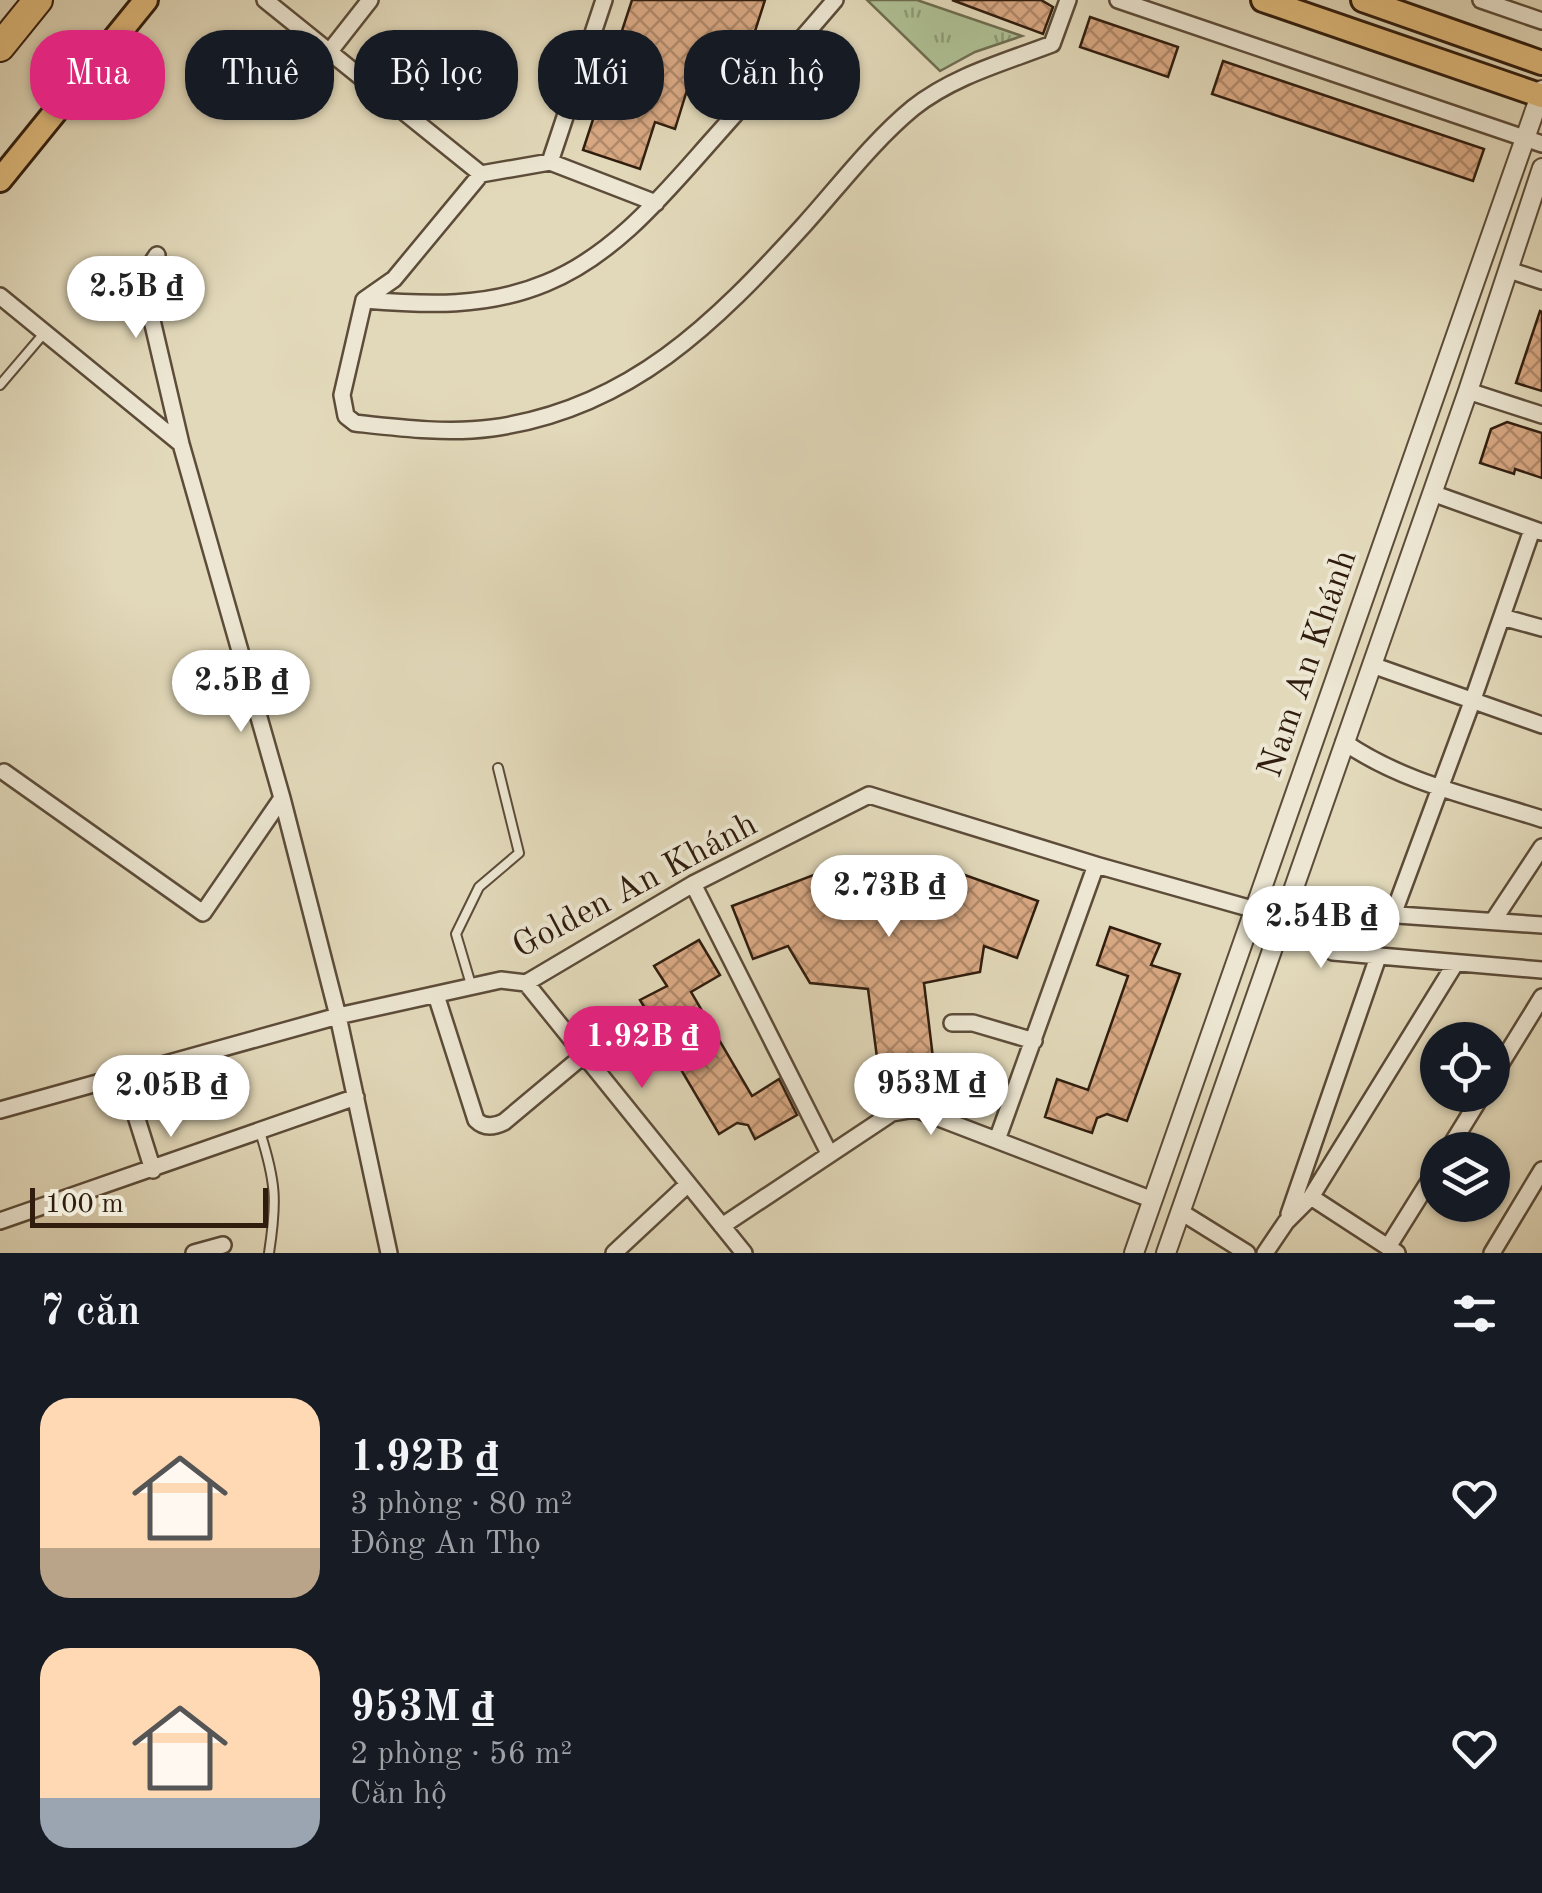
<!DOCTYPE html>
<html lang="vi">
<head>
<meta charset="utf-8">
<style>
	body { margin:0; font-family:"Old Standard TT",serif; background:#242831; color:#f1f3f6; height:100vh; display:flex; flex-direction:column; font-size:38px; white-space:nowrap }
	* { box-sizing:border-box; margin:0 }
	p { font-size:32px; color:#9ea1a6 }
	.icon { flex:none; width:55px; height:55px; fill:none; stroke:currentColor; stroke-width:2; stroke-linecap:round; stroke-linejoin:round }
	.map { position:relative; height:1253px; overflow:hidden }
	.drawer { display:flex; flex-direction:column; background:#171b24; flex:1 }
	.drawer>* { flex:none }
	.guide { position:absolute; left:30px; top:30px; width:1000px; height:90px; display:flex; gap:20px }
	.controls { position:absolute; left:1420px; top:1022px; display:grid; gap:20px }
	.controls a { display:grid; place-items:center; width:90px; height:90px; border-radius:50%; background:#171b24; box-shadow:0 2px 8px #0004; font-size:50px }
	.scale { position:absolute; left:30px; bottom:25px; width:238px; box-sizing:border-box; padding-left:10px; border:5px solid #301d0e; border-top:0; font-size:28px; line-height:35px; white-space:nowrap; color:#301d0e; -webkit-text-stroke:8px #ece6d2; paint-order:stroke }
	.price { position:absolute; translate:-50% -85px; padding:0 22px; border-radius:35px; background:#fff; color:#222; font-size:32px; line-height:65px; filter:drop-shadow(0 2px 5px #0008) }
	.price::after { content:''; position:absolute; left:50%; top:60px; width:30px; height:22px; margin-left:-15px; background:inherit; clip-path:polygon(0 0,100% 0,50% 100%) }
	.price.current { background:#db2777; color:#fff }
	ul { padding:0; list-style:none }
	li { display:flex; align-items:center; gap:30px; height:250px; padding:0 40px }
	li span { display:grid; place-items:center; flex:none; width:280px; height:200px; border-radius:30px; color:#555 }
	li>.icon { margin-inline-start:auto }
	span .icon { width:120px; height:120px; fill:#fffc; stroke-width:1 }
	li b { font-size:42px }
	h2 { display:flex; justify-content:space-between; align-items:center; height:120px; padding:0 40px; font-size:42px }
	.chip { padding:0 35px; border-radius:40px; background:#171b24; box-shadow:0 2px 8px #0004; font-size:35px; line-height:90px }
	.chip.current { background:#db2777; color:#fff }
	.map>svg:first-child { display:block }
	.park { fill:url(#park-tufts); stroke:#6f6e51; stroke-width:2.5 }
	.building { fill:url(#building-cross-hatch); stroke:#301d0e; stroke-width:2.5 }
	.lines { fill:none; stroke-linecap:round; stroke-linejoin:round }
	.service-casing { stroke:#5c4c39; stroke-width:12 }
	.minor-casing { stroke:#5c4c39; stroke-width:20 }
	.tertiary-casing { stroke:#5c4c39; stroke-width:22 }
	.primary-casing { stroke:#301d0e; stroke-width:28 }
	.motorway-casing { stroke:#301d0e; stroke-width:32 }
	.service { stroke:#ece6d2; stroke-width:8 }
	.minor { stroke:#ece6d2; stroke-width:15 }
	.tertiary { stroke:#ece6d2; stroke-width:18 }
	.primary { stroke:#e1bc7d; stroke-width:22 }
	.motorway { stroke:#e1bc7d; stroke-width:28 }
	.labels { text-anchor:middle; stroke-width:8; stroke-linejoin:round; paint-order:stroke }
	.street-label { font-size:35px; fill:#301d0e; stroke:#ece6d2 }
</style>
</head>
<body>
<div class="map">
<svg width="1542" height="1253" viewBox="0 0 1542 1253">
	<defs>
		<pattern id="park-tufts" width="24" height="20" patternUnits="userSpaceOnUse" patternTransform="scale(2.5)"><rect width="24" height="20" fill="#aec094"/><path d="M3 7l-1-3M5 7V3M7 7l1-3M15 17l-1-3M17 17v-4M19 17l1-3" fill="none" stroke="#8e9b77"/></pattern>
		<pattern id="building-cross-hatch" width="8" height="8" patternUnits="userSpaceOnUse" patternTransform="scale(2.5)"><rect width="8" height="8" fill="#d9a984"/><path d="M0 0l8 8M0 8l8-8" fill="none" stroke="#b0896a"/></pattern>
	</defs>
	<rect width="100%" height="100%" fill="#e2d9ba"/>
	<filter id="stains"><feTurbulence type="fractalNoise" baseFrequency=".002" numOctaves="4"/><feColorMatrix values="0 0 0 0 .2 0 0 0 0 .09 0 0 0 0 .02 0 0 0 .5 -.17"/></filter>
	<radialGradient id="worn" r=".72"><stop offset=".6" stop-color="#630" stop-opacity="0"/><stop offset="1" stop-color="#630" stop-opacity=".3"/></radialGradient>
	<path class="park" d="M867,0H917L1022,36L975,52L940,71Z"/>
	<path class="building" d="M632,0H765L748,53L717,82L692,74L675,129L655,122L640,169L583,150Z
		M952,0H1041L1053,7L1043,34Z
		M1090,17L1178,47L1168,77L1080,47Z
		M1223,61L1484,149L1473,181L1212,94Z
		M1540,311L1542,312V391L1516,383Z
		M1507,422L1542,433V478L1515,469L1514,474L1480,463L1491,429Z
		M928,862L1038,901L1017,958L984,946L980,972L924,983L933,1058L878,1065L868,989L810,983L788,946L753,959L732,906L832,868L861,882L881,878L904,881Z
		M1110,927L1160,944L1151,965L1180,974L1127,1121L1107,1114L1097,1118L1092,1133L1045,1117L1057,1079L1088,1090L1128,976L1097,965Z
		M699,940L720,975L691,992L752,1096L779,1079L797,1115L755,1139L748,1125L737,1123L719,1134L640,1000L667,986L654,966Z"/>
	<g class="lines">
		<defs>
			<path id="service" d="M0,385L46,331
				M472,988L456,934L479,887L519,853L498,768
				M260,1132C276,1182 277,1201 269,1253"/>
			<path id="minor" d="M265,0L481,174L550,162L656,203
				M1118,0L1542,144
				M1481,0L1542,21
				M330,51L370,0
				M550,162L604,0
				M481,174L394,279L364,300L342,395L346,416L355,423C400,428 447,434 492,428C630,409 715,323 804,225C839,186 873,141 913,108C953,76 1005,62 1052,44L1068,0
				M157,255L143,276L144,286L181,444L282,798L338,1016L389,1253
				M1509,270L1542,281
				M0,296L181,444
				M364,300C427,305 486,308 546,283C615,255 665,193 713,139C754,93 795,47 835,0
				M1468,391L1542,415
				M1432,493L1541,532
				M1502,617L1542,628
				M1372,665L1542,725
				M1344,742C1403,783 1474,797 1542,819
				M4,772L203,913L282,798
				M693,884L829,1153
				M1394,912L1472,702L1532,530
				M1493,921L1542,847
				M1298,922L1312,939L1333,952L1542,970
				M526,983L744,1253
				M436,995L476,1120C484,1128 494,1127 504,1122L584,1055
				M952,1023H973L1034,1041
				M124,1078L153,1170
				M1492,1078L1542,997
				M0,1110L338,1016L501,980L526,983L693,884L869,795L1096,865L1298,922L1316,914L1340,911L1542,925
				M997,1140L1096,865
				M1448,1150L1482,1095
				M1311,1197L1397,1253
				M1181,1212L1247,1253
				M1289,1214L1378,957
				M0,1221L356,1097
				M722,1226L892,1113L915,1109L1153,1200
				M1388,1247L1438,1167
				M194,1253L223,1245
				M614,1253L688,1184
				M1265,1253L1286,1222L1311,1197L1455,964
				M1492,1253L1542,1170"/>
			<path id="tertiary" d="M1134,1253L1542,90
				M1166,1253L1468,391L1542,168"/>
			<path id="primary" d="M1263,0L1542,96
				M1363,0L1542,63
				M0,180L146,0"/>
			<path id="motorway" d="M0,47L38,0"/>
		</defs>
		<use href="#service" class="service-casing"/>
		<use href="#minor" class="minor-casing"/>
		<use href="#tertiary" class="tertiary-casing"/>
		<use href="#primary" class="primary-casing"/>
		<use href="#motorway" class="motorway-casing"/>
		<use href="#service" class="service"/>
		<use href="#minor" class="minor"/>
		<use href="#tertiary" class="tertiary"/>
		<use href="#primary" class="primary"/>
		<use href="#motorway" class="motorway"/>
	</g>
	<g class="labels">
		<g class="street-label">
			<text transform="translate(1306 663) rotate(-71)" y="12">Nam An Khánh</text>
			<text transform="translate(634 884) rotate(-28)" y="12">Golden An Khánh</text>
		</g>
	</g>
	<rect width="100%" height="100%" filter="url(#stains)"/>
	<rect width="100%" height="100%" fill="url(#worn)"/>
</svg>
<div class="controls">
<a><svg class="icon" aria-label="locate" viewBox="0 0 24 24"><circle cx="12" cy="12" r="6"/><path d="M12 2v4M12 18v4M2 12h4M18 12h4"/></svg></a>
<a><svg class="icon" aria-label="layers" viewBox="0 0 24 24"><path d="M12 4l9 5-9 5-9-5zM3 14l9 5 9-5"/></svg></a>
</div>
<div class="scale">100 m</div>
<b class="price" style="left:136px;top:341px">2.5B ₫</b>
<b class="price" style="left:241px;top:735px">2.5B ₫</b>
<b class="price" style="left:889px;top:940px">2.73B ₫</b>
<b class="price" style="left:1321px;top:971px">2.54B ₫</b>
<b class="price current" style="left:642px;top:1091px">1.92B ₫</b>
<b class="price" style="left:931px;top:1138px">953M ₫</b>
<b class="price" style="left:171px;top:1140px">2.05B ₫</b>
<div class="guide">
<a class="chip current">Mua</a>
<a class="chip">Thuê</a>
<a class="chip">Bộ lọc</a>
<a class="chip">Mới</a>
<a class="chip">Căn hộ</a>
</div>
</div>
<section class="drawer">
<h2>7 căn<svg class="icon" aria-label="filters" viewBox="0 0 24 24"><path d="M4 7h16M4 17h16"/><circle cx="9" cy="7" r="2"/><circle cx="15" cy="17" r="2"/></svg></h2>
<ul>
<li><span style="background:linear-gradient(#ffd9b3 75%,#b9a48a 0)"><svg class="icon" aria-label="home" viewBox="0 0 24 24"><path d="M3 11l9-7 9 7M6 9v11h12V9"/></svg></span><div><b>1.92B ₫</b><p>3 phòng · 80 m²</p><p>Đông An Thọ</p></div><svg class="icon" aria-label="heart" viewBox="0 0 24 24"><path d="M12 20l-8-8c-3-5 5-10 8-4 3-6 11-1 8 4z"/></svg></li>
<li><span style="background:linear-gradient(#ffd9b3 75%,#9aa5b1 0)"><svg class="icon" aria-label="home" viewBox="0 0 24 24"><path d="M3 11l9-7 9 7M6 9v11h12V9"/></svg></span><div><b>953M ₫</b><p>2 phòng · 56 m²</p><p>Căn hộ</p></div><svg class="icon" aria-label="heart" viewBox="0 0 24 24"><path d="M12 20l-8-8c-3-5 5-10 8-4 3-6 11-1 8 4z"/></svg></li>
</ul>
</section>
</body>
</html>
